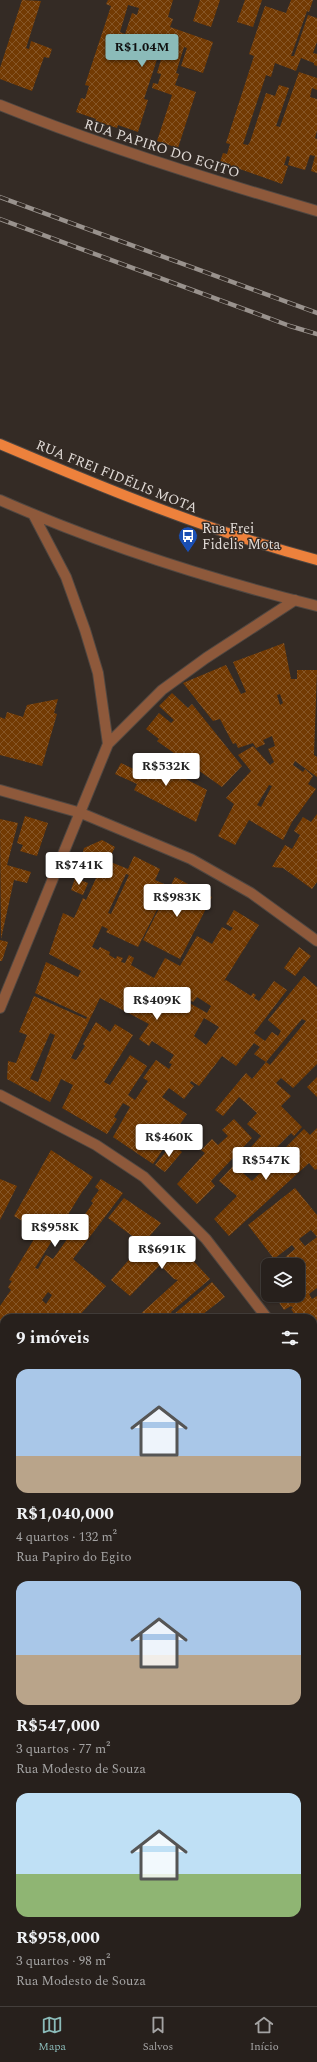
<!DOCTYPE html>
<html lang="pt">
<head>
<meta charset="utf-8">
<style>
	body { margin:0; font-family:Spectral,serif; background:#332d29; color:#f1f3f6; height:100vh; display:flex; flex-direction:column; font-size:15px; white-space:nowrap }
	* { box-sizing:border-box; margin:0 }
	p { font-size:13px; color:#a4a3a3 }
	.icon { flex:none; width:22px; height:22px; fill:none; stroke:currentColor; stroke-width:2; stroke-linecap:round; stroke-linejoin:round }
	.map { position:relative; flex:1; overflow:hidden }
	.sheet { position:absolute; left:0px; top:1314px; width:317px; height:692px; display:flex; flex-direction:column; background:#27201c; border-radius:12px 12px 0 0; box-shadow:0 1px 3px #0004,0 0 0 1px #433e3b }
	.sheet>* { flex:none }
	.fabs { position:absolute; left:261px; top:1258px; display:grid; gap:8px }
	.fabs a { display:grid; place-items:center; width:44px; height:44px; border-radius:8px; background:#27201c; box-shadow:0 1px 3px #0004,0 0 0 1px #433e3b; font-size:20px }
	.price { position:absolute; translate:-50% -34px; padding:0 9px; border-radius:4px; background:#fff; color:#222; font-size:13px; line-height:26px; filter:drop-shadow(0 1px 2px #0008) }
	.price::after { content:''; position:absolute; left:50%; top:24px; width:12px; height:9px; margin-left:-6px; background:inherit; clip-path:polygon(0 0,100% 0,50% 100%) }
	.price.on { background:#8bbbb9; color:#111 }
	ul { padding:0; list-style:none }
	li { display:grid; align-content:center; gap:8px; height:212px; padding:0 16px }
	li span { display:grid; place-items:center; height:124px; border-radius:12px; color:#555 }
	li>.icon { margin-inline-start:auto }
	span .icon { width:72px; height:72px; fill:#fffc; stroke-width:1 }
	li b { font-size:17px }
	h2 { display:flex; justify-content:space-between; align-items:center; height:48px; padding:0 16px; font-size:17px }
	.tabs { display:flex; justify-content:space-around; align-items:center; height:56px; border-top:1px solid #433e3b; background:#27201c; font-size:11px; color:#a4a3a3 }
	.tabs a { display:grid; justify-items:center; gap:2px }
	.tabs .on { color:#8bbbb9 }
	.map>svg:first-child { display:block }
	.building { fill:url(#building-cross-hatch); fill-rule:evenodd }
	.lines { fill:none; stroke-linecap:round; stroke-linejoin:round }
	.minor-casing { stroke:#504741; stroke-width:12 }
	.major-casing { stroke:#504741; stroke-width:12 }
	.minor { stroke:#8e593b; stroke-width:10 }
	.major { stroke:#ed813c; stroke-width:10 }
	.rail-casing { stroke:#99928d; stroke-width:4.5 }
	.rail { stroke:#342b25; stroke-width:3; stroke-dasharray:9; stroke-linecap:butt }
	.labels { text-anchor:middle; stroke-width:3; stroke-linejoin:round; paint-order:stroke }
	.street-label { font-size:14px; fill:#e0dad6; stroke:#342b25 }
	.poi-label { font-size:14px; fill:#e0dad6; stroke:#342b25; text-anchor:start }
</style>
</head>
<body>
<div class="map">
<svg width="317" height="2006" viewBox="0 0 317 2006">
	<defs>
		<pattern id="building-cross-hatch" width="8" height="8" patternUnits="userSpaceOnUse"><rect width="8" height="8" fill="#723a03"/><path d="M0 0l8 8M0 8l8-8" fill="none" stroke="#865627"/></pattern>
	</defs>
	<rect width="100%" height="100%" fill="#342b25"/>
	<path class="building" d="M22,0L41,1L26,48L29,49L31,41L52,49L49,58L44,57L32,91L0,79V68Z
		M108,0H173L168,17L173,19L170,27L213,42L203,73L181,66L187,48L184,47L176,73L179,74L175,85L196,92L178,148L157,141L172,95L152,88L153,83L158,84L161,74L157,73L165,46L162,44L144,99L148,100L138,132L118,125L117,128L95,121L96,119L76,112L81,98L85,99L89,86L85,85L111,6L106,4ZM128,5L139,8L137,15L132,13L125,34L120,32Z
		M200,0H220L211,27L193,21Z
		M245,0H262L253,27L237,22Z
		M291,0H313L309,12L307,11L291,56H294L308,15L317,18V42L313,53L317,54V66L314,65V63L301,58L296,71L275,63L271,77L266,75L243,144L248,145L250,142L266,93L275,96L279,85L289,88L276,126L280,127L299,72L317,78V90L312,88L310,97L317,99V131L315,138L317,139V173L311,171L315,156L310,155L305,170L288,165L290,157L287,156L284,165L288,166L282,184L220,162L223,153L227,154L230,144L226,143L254,56L249,54L265,6L286,13Z
		M284,643L291,679H297V670H317L314,755L317,757V777L295,761L293,765L303,772L305,769L313,776L308,784L316,789L292,822L283,840L249,820L235,845L218,836L234,804L226,798L251,771L238,755L253,746L270,765L274,762L268,749L275,746L272,736L263,740L265,744L256,748L253,743L238,748L236,743L233,744L220,719L213,721L183,683L226,665L241,694L246,692L233,662ZM280,694L283,703L280,705L277,695ZM269,785L272,786L261,807L257,805Z
		M172,693L188,708L192,704L242,766L222,787L157,741L159,739L146,729L159,713L171,723L174,720L159,706Z
		M58,699L54,713L57,714L42,766L0,755V717L5,719L7,712L23,717L27,705Z
		M149,757L184,773L182,777L207,790L196,822L134,790L137,784L115,774L121,763L142,773Z
		M317,814V882L312,889L283,868L272,867L285,845L292,849L300,835L294,831L303,817L311,822Z
		M25,816L48,823L37,856L20,851L23,845L17,843Z
		M0,819L18,823L7,865L31,872L27,883L14,880L1,939Z
		M102,840L115,847L108,861L128,869L134,856L160,869L155,880L169,886L138,947L106,932L108,929L102,926L92,947L98,950L100,947L110,952L109,955L116,959L117,956L123,958L121,962L125,963L129,955L134,958L131,965L154,978L165,958L180,966L197,936L212,944L222,927L230,931L233,928L226,924L234,910L259,925L224,981L226,980L251,996L253,993L256,995L254,998L259,1001L274,981L287,990L254,1033L265,1041L272,1032L278,1036L281,1031L268,1020L304,976L317,987V1064L293,1088L281,1078L276,1083L291,1096L281,1106L302,1127L294,1136L291,1133L255,1169L242,1157L261,1136L247,1124L257,1113L239,1097L223,1116L215,1110L246,1073L252,1079L266,1062L270,1065L306,1021L302,1019L266,1062L254,1054L260,1047L254,1043L236,1066L222,1056L199,1086L191,1081L190,1083L194,1086L184,1099L169,1088L162,1097L187,1114L153,1164L113,1137L130,1107L123,1103L114,1117L117,1119L107,1134L62,1108L73,1085L61,1079L50,1102L7,1079L8,1061L16,1063L27,1035L19,1032L34,996L86,1019L87,1017L35,993L46,962L78,977L81,971L49,954L63,913L74,918L83,898L86,900L102,865L95,861L90,873L78,869L84,848ZM126,874L129,875L111,914L108,913ZM167,988L193,1002L197,997L211,1006L207,1013L177,996L173,1001L163,995ZM100,998L149,1024L139,1039L149,1046L152,1041L174,1055L169,1063L172,1064L169,1069L156,1060L143,1078L148,1081L135,1100L128,1095L147,1066L130,1055L110,1085L104,1082L133,1035L115,1024L110,1032L96,1022L83,1044L85,1046L76,1060L71,1058ZM204,1018L219,1027L206,1045L194,1036ZM50,1033L55,1035L38,1082L30,1079Z
		M175,877L212,897L180,959L143,940Z
		M75,878L88,883L83,895L71,890Z
		M0,940L8,942L2,961H0Z
		M299,947L311,956L295,976L284,968Z
		M317,1077V1097L307,1087Z
		M234,1119L252,1138L211,1181L215,1186L197,1204L177,1184L205,1153L201,1150L212,1139L218,1145L228,1136L222,1130Z
		M317,1128V1169L315,1170L309,1163L229,1236L214,1219L237,1196L219,1181L234,1165L252,1181L261,1172L265,1176L272,1169L268,1165L304,1129L310,1135Z
		M172,1144L182,1152L165,1172L155,1165Z
		M51,1150L93,1177L82,1192L35,1268L38,1269L46,1255L53,1259L93,1203L91,1201L99,1190L95,1187L101,1179L123,1193L73,1259L106,1286L77,1318H4V1379L0,1385V1306L11,1290L8,1287L12,1281L9,1280L39,1231L14,1216ZM48,1292L52,1295L46,1304L42,1300Z
		M0,1179L17,1186L0,1220Z
		M295,1188L317,1215V1288L309,1294L312,1299L317,1296V1351L313,1349V1318H297L291,1309L293,1308L291,1306L284,1310L274,1295H298V1265H276L295,1249L292,1245L274,1259L248,1225ZM311,1230L317,1237L305,1246L299,1239Z
		M124,1198L161,1223L147,1239L163,1256L177,1243L210,1279L171,1312L173,1315L212,1282L225,1297L198,1318H136L178,1280L174,1279L160,1265L130,1296L111,1280L143,1244L108,1218Z
		M4,1391V1410L0,1416V1395Z
		M313,1450L317,1461V1541L313,1542Z
		M0,1519L4,1528V1545L0,1547Z
		M4,1547V1569L0,1571V1549Z
		M317,1592V1610L313,1612V1593Z
		M4,1609V1655L0,1656V1610Z
		M317,1638V1657L313,1659V1639Z
		M4,1659V1732L0,1733V1661Z
		M313,1703L317,1713V1747L315,1742L313,1743Z
		M4,1735V1755H3L0,1749L3,1748L0,1737Z
		M4,1763V1778L0,1764Z
		M4,1782V1805L0,1807V1784Z
		M4,1808V1835L0,1824V1810Z
		M317,1818V1908L313,1909V1819Z
		M4,1836V1851L0,1853V1837Z
		M4,1854V1874L0,1876V1856Z
		M4,1920V1944L1,1945L0,1921Z
		M317,1933V1955L313,1956V1935Z
		M2,1949L4,1956V1978L0,1979V1950Z
		M317,1963V1998L313,2000V1964Z
		M48,2002H97L94,2003L95,2006H50Z
		M102,2002H120L103,2006Z
		M130,2002H145L131,2006Z
		M153,2002H198L199,2006H148L153,2004Z
		M239,2002H306L295,2006H241Z"/>
	<g class="lines">
		<defs>
			<path id="minor" d="M0,105C104,147 210,180 317,211
				M0,500C102,545 209,579 317,606
				M33,514L66,577L85,630L98,673L108,744
				M0,790L81,813L191,859L251,893L317,941
				M0,1008L108,744L162,690L206,658L295,600
				M0,1095L96,1145L144,1177L206,1239L267,1318
				M313,1384L317,1396
				M0,1465L4,1470
				M218,2002L219,2006"/>
			<path id="major" d="M0,444C104,488 208,531 317,560"/>
		</defs>
		<use href="#minor" class="minor-casing"/>
		<use href="#major" class="major-casing"/>
		<use href="#minor" class="minor"/>
		<use href="#major" class="major"/>
		<defs>
			<path id="rail" d="M0,197L317,313
				M0,219L290,326L317,334"/>
		</defs>
		<use href="#rail" class="rail-casing"/>
		<use href="#rail" class="rail"/>
	</g>
	<defs>
		<symbol id="bus-pin" viewBox="-11 -11 22 30"><path d="M0 17L-7.5 6A9.5 9.5 0 1 1 7.5 6Z" fill="#1a4fb4" stroke="#342b25"/><path d="M-5-6H5V4H4V6H2V4H-2V6H-4V4H-5ZM-3.5-4V0h7V-4ZM-3.5 1.2v1.5H-2V1.2ZM2 1.2v1.5H3.5V1.2Z" fill="#fff"/></symbol>
	</defs>
	<g fill-rule="evenodd">
		<use href="#bus-pin" x="177" y="525" width="22" height="30"/>
	</g>
	<g class="labels">
		<g class="street-label">
			<text transform="translate(162 148) rotate(18)" y="5">RUA PAPIRO DO EGITO</text>
			<text transform="translate(117 476) rotate(22)" y="5">RUA FREI FIDÉLIS MOTA</text>
		</g>
		<g class="poi-label">
			<text x="202" y="533">Rua Frei<tspan x="202" dy="16">Fidelis Mota</tspan></text>
		</g>
	</g>
</svg>
<div class="fabs">
<a><svg class="icon" aria-label="layers" viewBox="0 0 24 24"><path d="M12 4l9 5-9 5-9-5zM3 14l9 5 9-5"/></svg></a>
</div>
<b class="price on" style="left:142px;top:68px">R$1.04M</b>
<b class="price" style="left:166px;top:787px">R$532K</b>
<b class="price" style="left:79px;top:886px">R$741K</b>
<b class="price" style="left:177px;top:918px">R$983K</b>
<b class="price" style="left:157px;top:1021px">R$409K</b>
<b class="price" style="left:169px;top:1158px">R$460K</b>
<b class="price" style="left:266px;top:1181px">R$547K</b>
<b class="price" style="left:55px;top:1248px">R$958K</b>
<b class="price" style="left:162px;top:1270px">R$691K</b>
<section class="sheet">
<h2>9 imóveis<svg class="icon" aria-label="filters" viewBox="0 0 24 24"><path d="M4 7h16M4 17h16"/><circle cx="9" cy="7" r="2"/><circle cx="15" cy="17" r="2"/></svg></h2>
<ul>
<li><span style="background:linear-gradient(#a9c7e8 70%,#b9a48a 0)"><svg class="icon" aria-label="home" viewBox="0 0 24 24"><path d="M3 11l9-7 9 7M6 9v11h12V9"/></svg></span><div><b>R$1,040,000</b><p>4 quartos · 132 m²</p><p>Rua Papiro do Egito</p></div></li>
<li><span style="background:linear-gradient(#a9c7e8 60%,#b9a48a 0)"><svg class="icon" aria-label="home" viewBox="0 0 24 24"><path d="M3 11l9-7 9 7M6 9v11h12V9"/></svg></span><div><b>R$547,000</b><p>3 quartos · 77 m²</p><p>Rua Modesto de Souza</p></div></li>
<li><span style="background:linear-gradient(#bfe0f5 65%,#8fb573 0)"><svg class="icon" aria-label="home" viewBox="0 0 24 24"><path d="M3 11l9-7 9 7M6 9v11h12V9"/></svg></span><div><b>R$958,000</b><p>3 quartos · 98 m²</p><p>Rua Modesto de Souza</p></div></li>
</ul>
</section>
</div>
<nav class="tabs">
<a class="on"><svg class="icon" aria-label="map" viewBox="0 0 24 24"><path d="M3 6l6-2 6 2 6-2v14l-6 2-6-2-6 2zM9 4v14M15 6v14"/></svg>Mapa</a>
<a><svg class="icon" aria-label="saved" viewBox="0 0 24 24"><path d="M7 4h10v16l-5-4-5 4z"/></svg>Salvos</a>
<a><svg class="icon" aria-label="home" viewBox="0 0 24 24"><path d="M3 11l9-7 9 7M6 9v11h12V9"/></svg>Início</a>
</nav>
</body>
</html>
